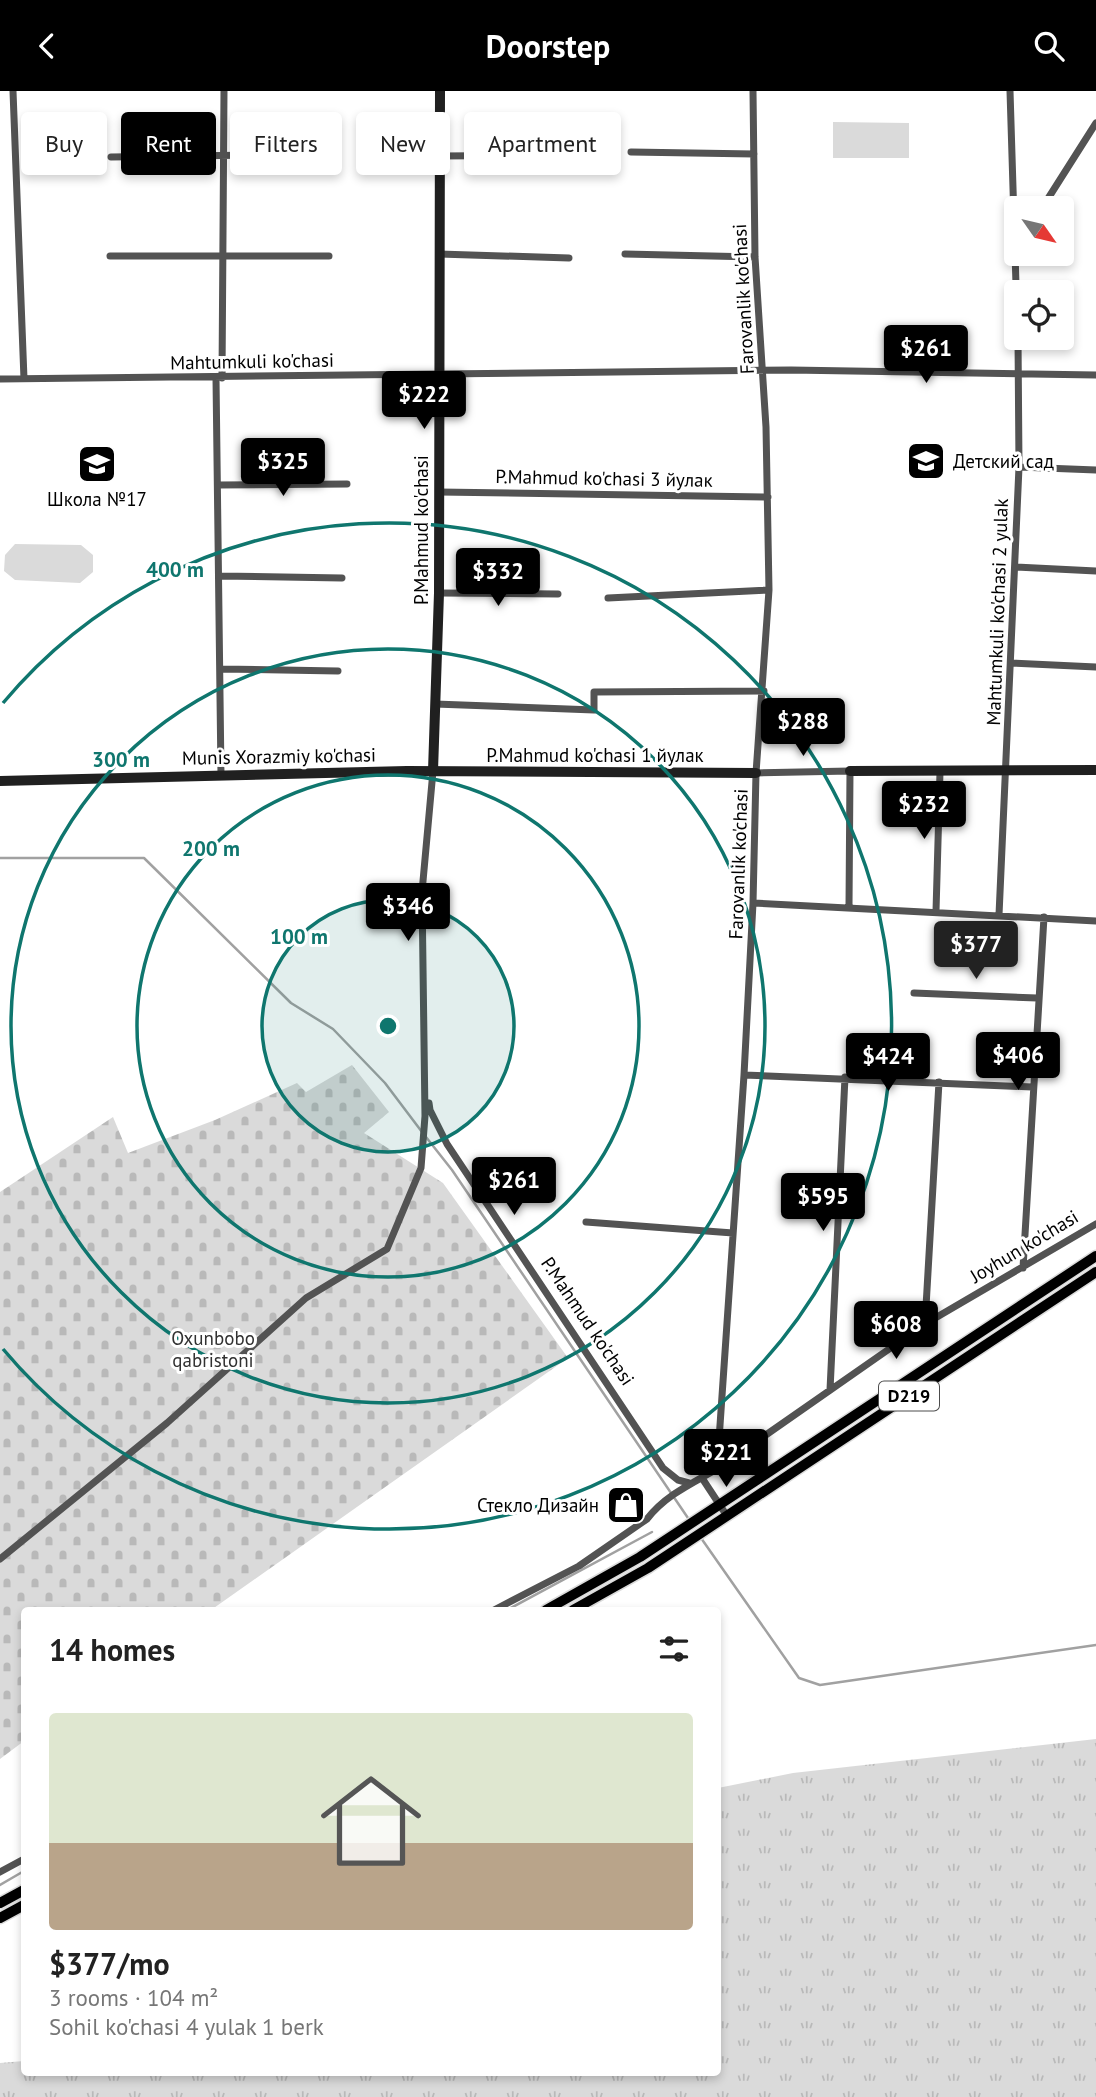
<!DOCTYPE html>
<html lang="en">
<head>
<meta charset="utf-8">
<style>
	body { margin:0; font-family:"PT Sans",sans-serif; background:#f2f2f2; color:#222; height:100vh; display:flex; flex-direction:column; font-size:26px; white-space:nowrap }
	* { box-sizing:border-box; margin:0 }
	p { font-size:23px; color:#767676 }
	.icon { flex:none; width:38px; height:38px; fill:none; stroke:currentColor; stroke-width:2; stroke-linecap:round; stroke-linejoin:round }
	.map { position:relative; flex:1; overflow:hidden }
	.details { position:absolute; left:21px; top:1516px; width:700px; height:469px; display:flex; flex-direction:column; background:#fff; border-radius:7px; box-shadow:0 4px 10px #0003 }
	.details>* { flex:none }
	.banner { position:absolute; left:21px; top:21px; width:700px; height:63px; display:flex; gap:14px }
	.needle { width:46px; rotate:124deg }
	.controls { position:absolute; left:1004px; top:105px; display:grid; gap:14px }
	.controls a { display:grid; place-items:center; width:70px; height:70px; border-radius:7px; background:#fff; box-shadow:0 4px 10px #0003; font-size:35px }
	.price { position:absolute; translate:-50% -60px; padding:0 16px; border-radius:7px; background:#000; color:#fff; font-size:23px; line-height:46px; filter:drop-shadow(0 2px 4px #0008) }
	.price::after { content:''; position:absolute; left:50%; top:42px; width:21px; height:16px; margin-left:-10px; background:inherit; clip-path:polygon(0 0,100% 0,50% 100%) }
	.price.active { background:#222; color:#fff }
	ul { padding:0; list-style:none }
	li { display:grid; align-content:center; gap:14px; height:371px; padding:0 28px }
	li span { display:grid; place-items:center; height:217px; border-radius:7px; color:#555 }
	li>.icon { margin-inline-start:auto }
	span .icon { width:126px; height:126px; fill:#fffc; stroke-width:1 }
	li b { font-size:30px }
	h2 { display:flex; justify-content:space-between; align-items:center; height:84px; padding:0 28px; font-size:30px }
	.tag { padding:0 24px; border-radius:7px; background:#fff; box-shadow:0 4px 10px #0003; font-size:24px; line-height:63px }
	.tag.active { background:#000; color:#fff }
	header { display:flex; justify-content:space-between; align-items:center; height:91px; padding:0 28px; background:#000; color:#fff; font-size:32px; font-weight:600 }
	.map>svg:first-child { display:block }
	.grass { fill:url(#grass-tufts) }
	.cemetery { fill:url(#cemetery-stones) }
	.pitch { fill:#dadada }
	.lines { fill:none; stroke-linecap:round; stroke-linejoin:round }
	.stream { stroke:#a1a1a1; stroke-width:2.5 }
	.primary-casing { stroke:#dbdbdb; stroke-width:13 }
	.street { stroke:#535353; stroke-width:7 }
	.secondary { stroke:#202020; stroke-width:10 }
	.primary { stroke:#000; stroke-width:10 }
	.ring { fill:none; stroke:#0f766e; stroke-width:3.5 }
	.labels { text-anchor:middle; stroke-width:6; stroke-linejoin:round; paint-order:stroke }
	.shield { fill:#fff; stroke:#4c4c4c; stroke-width:2 }
	.shield-label { font-size:18px; font-weight:bold; fill:#000 }
	.street-label { font-size:19px; fill:#000; stroke:#fff }
	.poi-label { font-size:19px; fill:#000; stroke:#fff; text-anchor:start }
	.park-label { font-size:19px; fill:#313131; stroke:#fff }
	.centre { fill:#0f766e; stroke:#fff; stroke-width:3.5 }
	.ring-label { font-size:21px; text-anchor:middle; font-weight:bold; fill:#0f766e; stroke:#fff; stroke-width:6; stroke-linejoin:round; paint-order:stroke }
</style>
</head>
<body>
<header><svg class="icon" aria-label="back" viewBox="0 0 24 24"><path d="M15 5l-7 7 7 7"/></svg>Doorstep<svg class="icon" aria-label="search" viewBox="0 0 24 24"><circle cx="10" cy="10" r="6"/><path d="M15 15l6 6"/></svg></header>
<div class="map">
<svg width="1096" height="2006" viewBox="0 0 1096 2006">
	<defs>
		<pattern id="grass-tufts" width="24" height="20" patternUnits="userSpaceOnUse" patternTransform="scale(1.75)"><rect width="24" height="20" fill="#dadada"/><path d="M3 7l-1-3M5 7V3M7 7l1-3M15 17l-1-3M17 17v-4M19 17l1-3" fill="none" stroke="#b9b9b9"/></pattern>
		<pattern id="cemetery-stones" width="16" height="16" patternUnits="userSpaceOnUse" patternTransform="scale(1.75)"><rect width="16" height="16" fill="#dadada"/><path d="M2 7V4a2 2 0 0 1 4 0v3zM10 15v-3a2 2 0 0 1 4 0v3z" fill="#b9b9b9"/></pattern>
	</defs>
	<rect width="100%" height="100%" fill="#fff"/>
	<path class="grass" d="M1096,1648V2006H0V1972L24,1970V1981H718V1697L793,1682Z"/>
	<path class="cemetery" d="M352,974L389,1021L364,1042L443,1092L568,1267L211,1519H24V1650L0,1668V1101L113,1026L128,1062L215,1029L297,992L306,1001Z"/>
	<path class="pitch" d="M833,31L909,32V67H833Z
		M15,453L81,454L93,464V481L80,492L15,489L4,480L5,464Z"/>
	<g class="lines">
		<path class="stream" d="M0,767H144L291,912L333,938L385,992L422,1041
			M426,1046L452,1079L690,1430
			M701,1447L799,1587L820,1594L1096,1554
			M507,1519L652,1441
			M0,1794L24,1780"/>
		<defs>
			<path id="primary" d="M546,1519L640,1466L1096,1165
				M573,1519L648,1477L1096,1181
				M0,1812L24,1799
				M0,1827L24,1814"/>
		</defs>
		<use href="#primary" class="primary-casing"/>
		<path class="street" d="M13,0L24,288
			M1010,0L1017,226
			M631,61L754,63
			M440,65L566,64
			M111,66L335,63
			M1042,117L1096,32
			M439,163L569,167
			M625,163L755,166
			M110,165H329
			M216,287L221,684
			M222,287L224,0
			M0,288L791,279L1096,284
			M1019,376L1096,379
			M218,394L347,393
			M439,401L768,406
			M1015,476L1096,480
			M219,485L342,487
			M439,502L558,503
			M608,507L769,499
			M1011,572L1096,576
			M220,578L338,580
			M435,613L594,619V601L764,600
			M756,682L850,680L849,815
			M753,812L1096,830
			M936,820L940,681
			M999,824L1019,376L1018,247
			M914,902L1037,907
			M744,984L1032,996
			M429,1012L430,1019L447,1053L663,1377L678,1389L689,1392
			M586,1131L733,1142
			M1023,1177L1044,826
			M925,1233L939,991
			M830,1299L845,986
			M717,1378L744,984L753,812L756,682L769,499L766,336L755,166L753,0
			M702,1387L727,1425
			M0,1468L167,1332L306,1207L387,1158L421,1077L425,1025L422,801L433,680
			M494,1519L579,1475L647,1428C666,1404 691,1393 717,1378L925,1233L1096,1133
			M0,1781L24,1768"/>
		<path class="secondary" d="M433,680L439,502L440,0
			M850,680L1096,679
			M0,690L407,680L756,682"/>
		<use href="#primary" class="primary"/>
	</g>
	<circle cx="388" cy="935" r="126" fill="#0f766e" fill-opacity=".12"/>
	<g class="ring">
		<circle cx="388" cy="935" r="126"/>
		<circle cx="388" cy="935" r="251"/>
		<circle cx="388" cy="935" r="377"/>
		<path d="M3 612A503 503 0 1 1 3 1258"/>
	</g>
	<defs>
		<symbol id="school-square" viewBox="-11 -11 22 22"><rect x="-9" y="-9" width="18" height="18" rx="4" fill="#000" stroke="#fff"/><path d="M0-5L7-2L0 1L-7-2ZM-4 1L0 2.5L4 1V4Q0 6-4 4Z" fill="#fff"/></symbol>
		<symbol id="shop-square" viewBox="-11 -11 22 22"><rect x="-9" y="-9" width="18" height="18" rx="4" fill="#000" stroke="#fff"/><path d="M-5-2.5h2.3a2.7 3.5 0 0 1 5.4 0H5L5.5 6h-11ZM-1.5-2.5h3a1.5 2.3 0 0 0-3 0Z" fill="#fff"/></symbol>
	</defs>
	<g fill-rule="evenodd">
		<use href="#school-square" x="904" y="348" width="44" height="44"/>
		<use href="#school-square" x="75" y="351" width="44" height="44"/>
		<use href="#shop-square" x="604" y="1392" width="44" height="44"/>
	</g>
	<g class="labels">
		<rect class="shield" x="879" y="1290.5" width="60" height="29" rx="5"/>
		<g class="shield-label">
			<text x="909" y="1311">D219</text>
		</g>
		<g class="street-label">
			<text transform="translate(743 208) rotate(-93)" y="7">Farovanlik ko'chasi</text>
			<text transform="translate(252 270) rotate(-1)" y="7">Mahtumkuli ko'chasi</text>
			<text transform="translate(604 387) rotate(1)" y="7">P.Mahmud ko'chasi 3 йулак</text>
			<text transform="translate(421 439) rotate(-90)" y="7">P.Mahmud ko'chasi</text>
			<text transform="translate(997 521) rotate(-88)" y="7">Mahtumkuli ko'chasi 2 yulak</text>
			<text x="595" y="671">P.Mahmud ko'chasi 1 йулак</text>
			<text transform="translate(279 665) rotate(-1)" y="7">Munis Xorazmiy ko'chasi</text>
			<text transform="translate(738 773) rotate(-88)" y="7">Farovanlik ko'chasi</text>
			<text transform="translate(1024 1155) rotate(-31)" y="7">Joyhun ko'chasi</text>
			<text transform="translate(588 1230) rotate(56)" y="7">P.Mahmud ko'chasi</text>
		</g>
		<g class="poi-label">
			<text x="953" y="377">Детский сад</text>
			<text x="97" y="415" text-anchor="middle">Школа №17</text>
			<text x="599" y="1421" text-anchor="end">Стекло Дизайн</text>
		</g>
		<g class="park-label">
			<text x="213" y="1254">Oxunbobo<tspan x="213" dy="22">qabristoni</tspan></text>
		</g>
	</g>
	<circle cx="388" cy="935" r="10" class="centre"/>
	<g class="ring-label">
		<text x="175" y="486">400 m</text>
		<text x="121" y="676">300 m</text>
		<text x="211" y="765">200 m</text>
		<text x="299" y="853">100 m</text>
	</g>
</svg>
<div class="controls">
<a><svg class="needle" viewBox="-14 -14 28 28"><path d="M0-13l5 13h-10z" fill="#e53935"/><path d="M0 13l5-13h-10z" fill="#767676"/></svg></a>
<a><svg class="icon" aria-label="locate" viewBox="0 0 24 24"><circle cx="12" cy="12" r="6"/><path d="M12 2v4M12 18v4M2 12h4M18 12h4"/></svg></a>
</div>
<b class="price" style="left:926px;top:294px">$261</b>
<b class="price" style="left:424px;top:340px">$222</b>
<b class="price" style="left:283px;top:407px">$325</b>
<b class="price" style="left:498px;top:517px">$332</b>
<b class="price" style="left:803px;top:667px">$288</b>
<b class="price" style="left:924px;top:750px">$232</b>
<b class="price" style="left:408px;top:852px">$346</b>
<b class="price active" style="left:976px;top:890px">$377</b>
<b class="price" style="left:1018px;top:1001px">$406</b>
<b class="price" style="left:888px;top:1002px">$424</b>
<b class="price" style="left:514px;top:1126px">$261</b>
<b class="price" style="left:823px;top:1142px">$595</b>
<b class="price" style="left:896px;top:1270px">$608</b>
<b class="price" style="left:726px;top:1398px">$221</b>
<div class="banner">
<a class="tag">Buy</a>
<a class="tag active">Rent</a>
<a class="tag">Filters</a>
<a class="tag">New</a>
<a class="tag">Apartment</a>
</div>
<section class="details">
<h2>14 homes<svg class="icon" aria-label="filters" viewBox="0 0 24 24"><path d="M4 7h16M4 17h16"/><circle cx="9" cy="7" r="2"/><circle cx="15" cy="17" r="2"/></svg></h2>
<ul>
<li><span style="background:linear-gradient(#dfe7d0 60%,#b9a48a 0)"><svg class="icon" aria-label="home" viewBox="0 0 24 24"><path d="M3 11l9-7 9 7M6 9v11h12V9"/></svg></span><div><b>$377/mo</b><p>3 rooms · 104 m²</p><p>Sohil ko'chasi 4 yulak 1 berk</p></div></li>
</ul>
</section>
</div>
</body>
</html>
